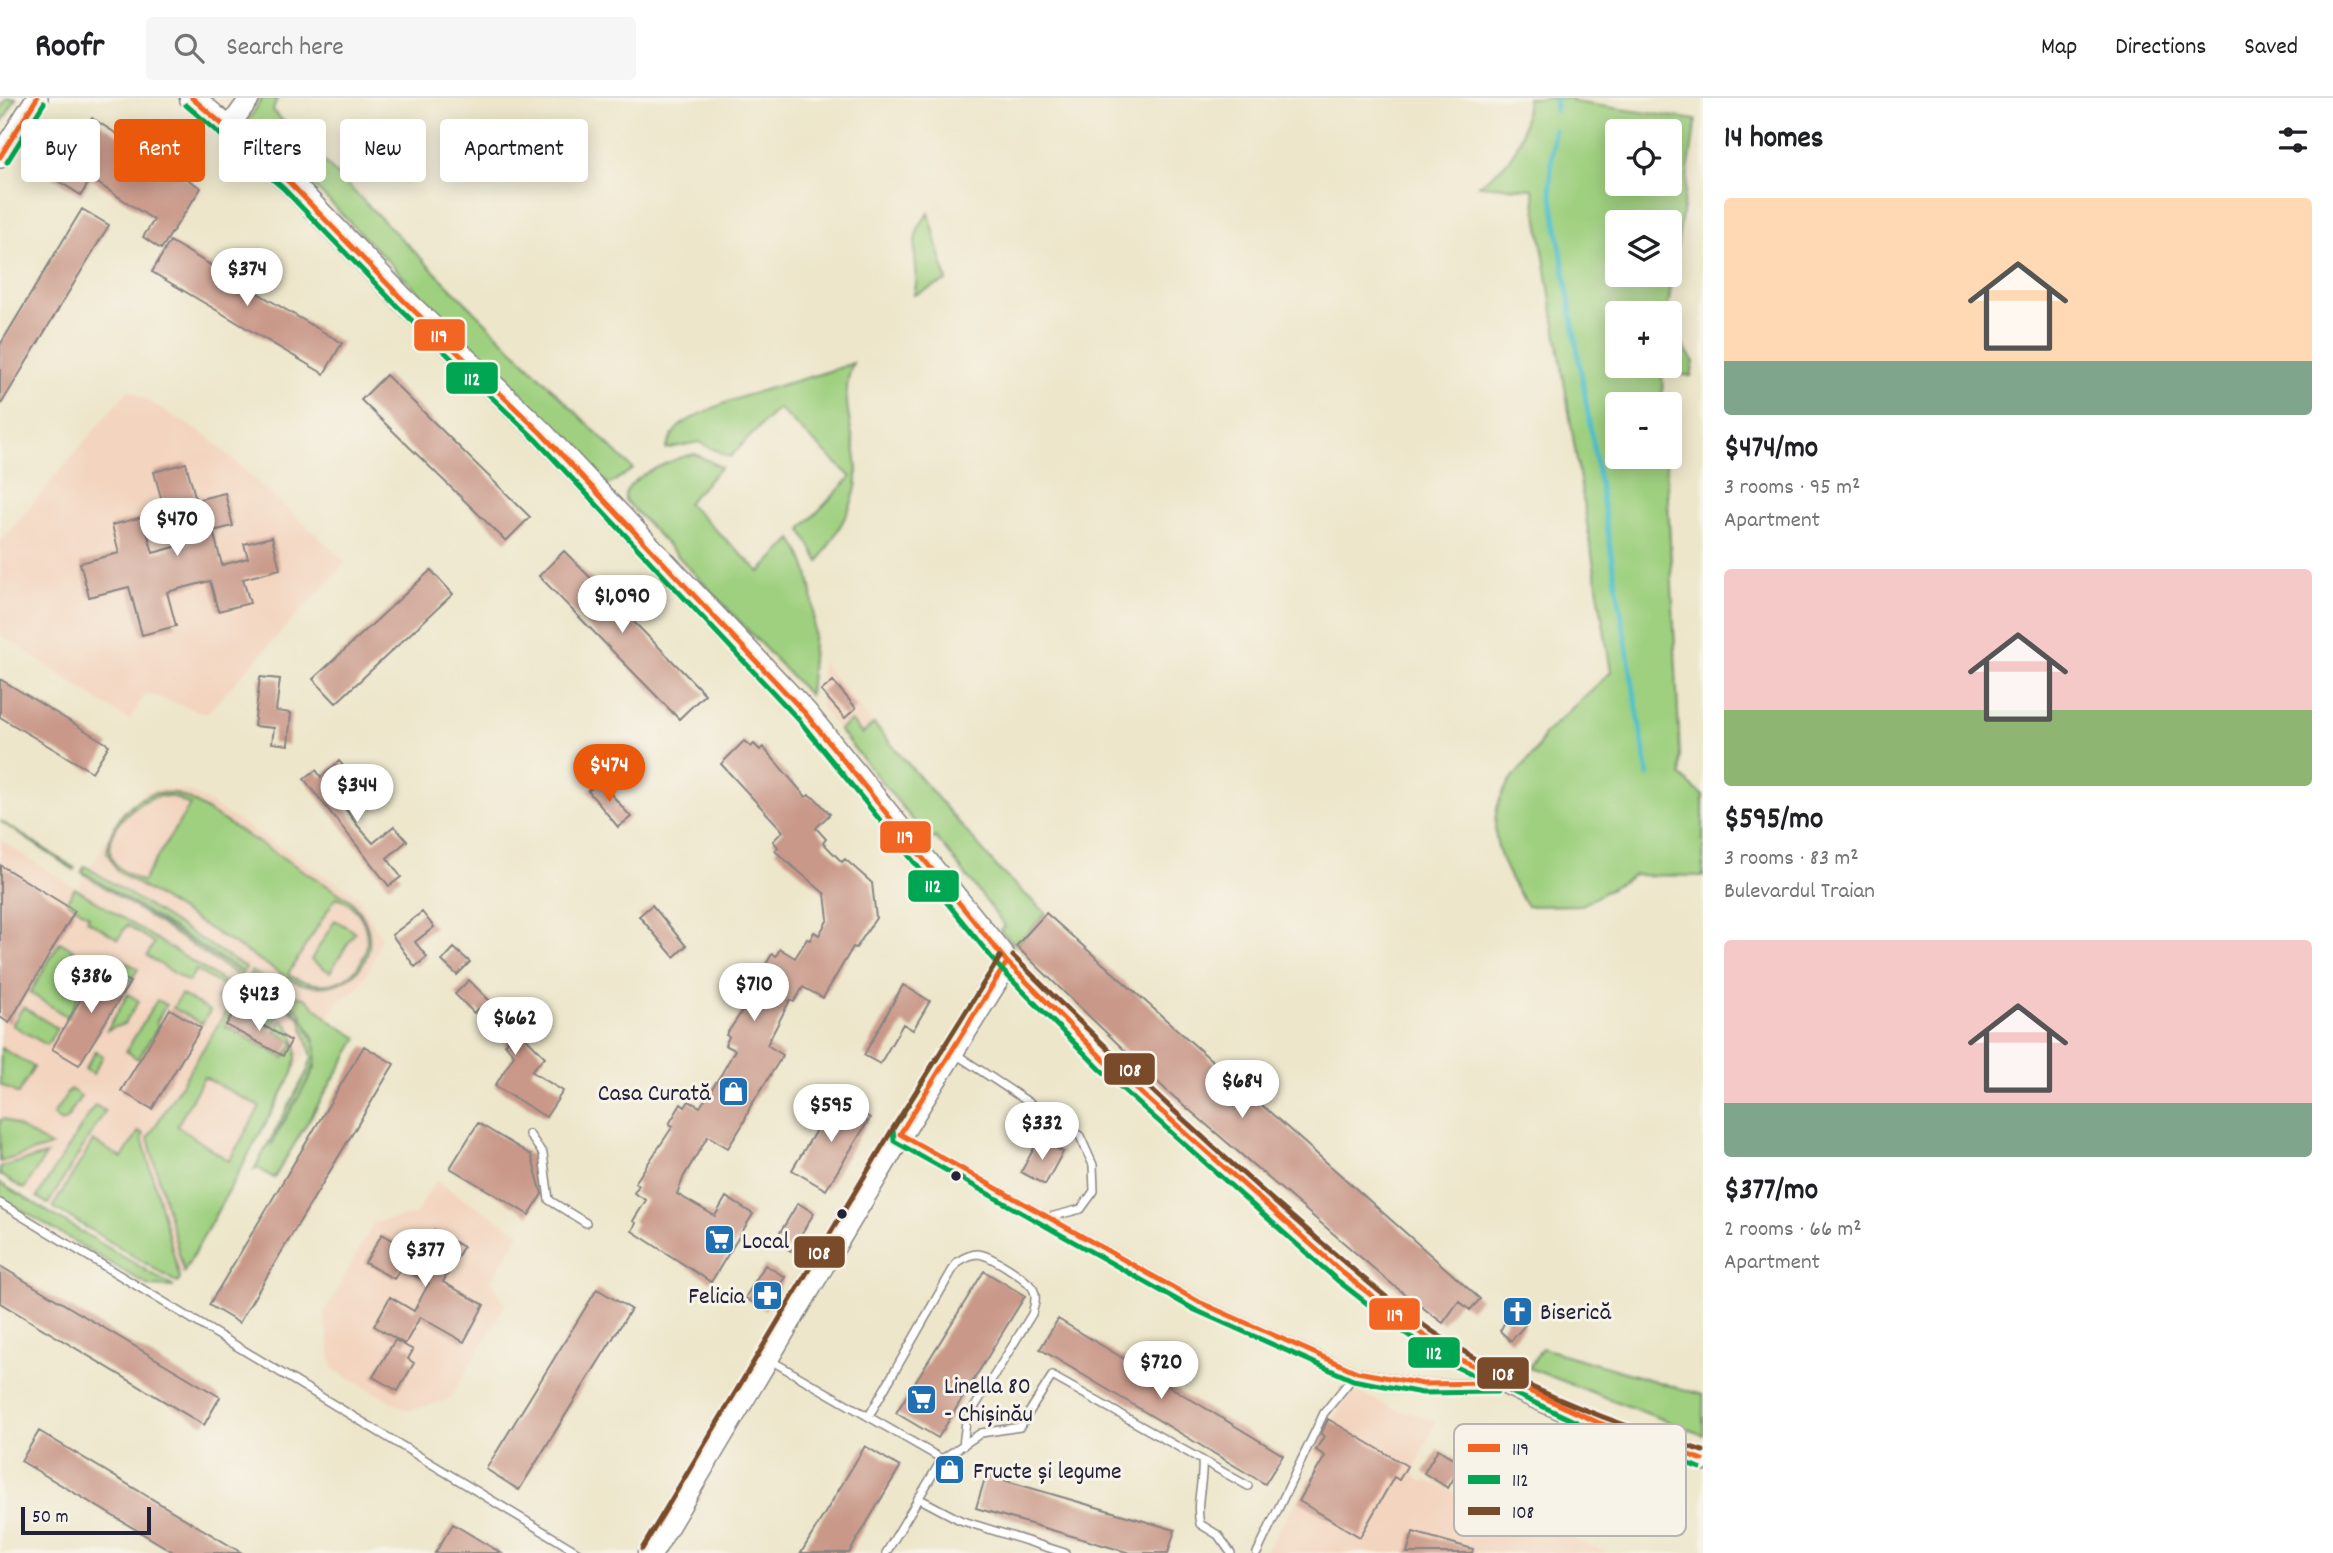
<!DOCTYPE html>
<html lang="en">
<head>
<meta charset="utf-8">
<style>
	body { margin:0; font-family:Dekko,sans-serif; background:#f6f6f6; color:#202124; height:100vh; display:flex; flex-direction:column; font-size:26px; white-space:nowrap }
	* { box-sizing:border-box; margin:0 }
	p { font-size:23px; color:#757577 }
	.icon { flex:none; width:38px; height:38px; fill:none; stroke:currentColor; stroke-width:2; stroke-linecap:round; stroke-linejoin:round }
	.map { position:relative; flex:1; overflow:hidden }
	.drawer { display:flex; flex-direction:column; background:#fff; width:630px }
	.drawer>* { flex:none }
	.top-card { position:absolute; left:21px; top:21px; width:665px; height:63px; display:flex; gap:14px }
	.buttons { position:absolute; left:1605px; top:21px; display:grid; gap:14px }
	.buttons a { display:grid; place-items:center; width:77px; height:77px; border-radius:7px; background:#fff; box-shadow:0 4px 18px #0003; font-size:35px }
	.scale { position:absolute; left:21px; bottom:18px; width:130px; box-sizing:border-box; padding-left:7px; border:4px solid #22223b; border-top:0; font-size:19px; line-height:24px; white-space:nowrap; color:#22223b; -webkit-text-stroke:5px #f7f3e8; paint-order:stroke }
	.price { position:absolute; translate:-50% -60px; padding:0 16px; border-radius:24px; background:#fff; color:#222; font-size:23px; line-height:46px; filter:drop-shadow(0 2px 4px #0008) }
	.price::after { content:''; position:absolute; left:50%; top:42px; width:21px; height:16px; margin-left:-10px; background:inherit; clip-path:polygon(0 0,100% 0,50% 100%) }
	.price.on { background:#ea580c; color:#fff }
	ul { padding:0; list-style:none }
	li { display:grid; align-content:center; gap:14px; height:371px; padding:0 21px }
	li span { display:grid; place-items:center; height:217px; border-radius:7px; color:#555 }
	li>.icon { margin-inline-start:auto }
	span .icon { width:126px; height:126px; fill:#fffc; stroke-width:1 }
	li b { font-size:30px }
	h2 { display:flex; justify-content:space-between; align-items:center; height:84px; padding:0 21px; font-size:30px }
	.tag { padding:0 24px; border-radius:7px; background:#fff; box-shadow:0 4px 18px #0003; font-size:24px; line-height:63px }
	.tag.on { background:#ea580c; color:#fff }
	header { display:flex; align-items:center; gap:42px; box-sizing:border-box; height:98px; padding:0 35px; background:#fff; border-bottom:2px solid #e0e0e0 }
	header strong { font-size:33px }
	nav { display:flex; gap:38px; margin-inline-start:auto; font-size:24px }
	.search { width:490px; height:63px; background:#f6f6f6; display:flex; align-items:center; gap:18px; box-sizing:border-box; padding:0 24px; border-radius:7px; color:#757577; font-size:26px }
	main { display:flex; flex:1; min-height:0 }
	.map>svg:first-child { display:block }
	.built { fill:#f3d4be }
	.green { fill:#9fd07f; stroke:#60795d; stroke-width:2; fill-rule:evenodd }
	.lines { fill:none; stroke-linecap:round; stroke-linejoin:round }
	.stream { stroke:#53c1c9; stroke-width:5 }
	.building { fill:#c99888 }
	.lane-casing { stroke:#888482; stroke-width:10 }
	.secondary-casing { stroke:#888482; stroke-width:22 }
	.primary-casing { stroke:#888482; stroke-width:24 }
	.highway-casing { stroke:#888482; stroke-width:27 }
	.lane { stroke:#fff; stroke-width:7 }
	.secondary { stroke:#fff; stroke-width:19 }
	.primary { stroke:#fff; stroke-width:21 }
	.highway { stroke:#fff; stroke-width:24 }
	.bus-1-casing { stroke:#f7f3e8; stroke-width:10 }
	.bus-2-casing { stroke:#f7f3e8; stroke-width:10 }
	.bus-3-casing { stroke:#f7f3e8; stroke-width:10 }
	.bus-1 { stroke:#f26522; stroke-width:5 }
	.bus-2 { stroke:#00a651; stroke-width:5 }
	.bus-3 { stroke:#7a4b2a; stroke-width:5 }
	.bus-dot { fill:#22223b; stroke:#f7f3e8; stroke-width:2.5 }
	.labels { text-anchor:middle; stroke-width:6; stroke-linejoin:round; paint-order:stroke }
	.poi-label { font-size:24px; fill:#22223b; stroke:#f7f3e8; text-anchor:start }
	.key { fill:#f7f3e8; stroke:#b7b4b4; stroke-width:2 }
	.key-label { font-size:19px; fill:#22223b }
	.line-badge { stroke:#f7f3e8; stroke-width:2.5 }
	.badge-label { font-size:19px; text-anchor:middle; font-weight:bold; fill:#fff }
</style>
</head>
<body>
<header>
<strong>Roofr</strong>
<div class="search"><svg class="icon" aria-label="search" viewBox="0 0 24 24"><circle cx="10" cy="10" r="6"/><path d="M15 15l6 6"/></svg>Search here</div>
<nav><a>Map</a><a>Directions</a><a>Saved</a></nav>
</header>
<main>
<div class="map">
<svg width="1703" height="1455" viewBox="0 0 1703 1455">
	<rect width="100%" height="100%" fill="#f7f3e8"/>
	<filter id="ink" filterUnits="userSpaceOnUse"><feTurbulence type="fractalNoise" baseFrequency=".0143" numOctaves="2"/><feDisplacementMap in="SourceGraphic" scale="14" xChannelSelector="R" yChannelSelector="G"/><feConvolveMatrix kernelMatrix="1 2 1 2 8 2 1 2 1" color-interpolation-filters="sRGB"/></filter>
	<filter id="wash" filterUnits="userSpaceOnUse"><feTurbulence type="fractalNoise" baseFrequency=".00686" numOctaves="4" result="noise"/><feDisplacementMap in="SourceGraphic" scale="28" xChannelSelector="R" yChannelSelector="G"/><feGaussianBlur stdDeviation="1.57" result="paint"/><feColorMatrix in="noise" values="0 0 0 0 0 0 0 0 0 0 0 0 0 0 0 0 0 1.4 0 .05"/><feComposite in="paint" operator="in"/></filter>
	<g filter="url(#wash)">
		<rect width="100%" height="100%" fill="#ede6ca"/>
		<path class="built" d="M129,291L208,339L346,464L206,616L146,595L129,623L0,536V444Z
			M821,564L874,626L862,636L851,623L839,632L821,610Z
			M163,690L192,694L357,798L381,839L373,864L357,891L340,902L293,975L178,1185L0,1077V742L77,791L124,712L144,694Z
			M436,1083L520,1135L492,1181L505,1208L449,1302L408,1313L333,1271L324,1216L374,1124L415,1117Z
			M1352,1292L1396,1311L1436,1323L1413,1375L1422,1384L1425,1382L1609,1455H1264L1321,1364L1313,1355Z"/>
		<path class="green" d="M7,0H16L0,28V11Z
			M262,0H277L273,13L633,371L608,387L316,90L245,28Z
			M1527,0H1573V4L1696,22L1667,215H1617V268H1670V229L1694,264L1691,278L1662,273L1663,306H1617V359H1666L1681,678L1703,698V778L1634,777L1582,807L1527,808C1505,775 1482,732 1504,693C1515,672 1537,659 1544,636L1611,574L1533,91L1479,87C1518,60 1522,47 1527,0ZM1617,33H1670V86H1617ZM1617,124H1670V177H1617Z
			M929,115L947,183L914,197C923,165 902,145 929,115Z
			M853,265C836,304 859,342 857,381C856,409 832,440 819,464L801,431L851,379L778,310L730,359L699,344L666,351C670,341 674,331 684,325C735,294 797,286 853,265Z
			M695,356L721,369L687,405L760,474L792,441C823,485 813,546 809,597L625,402C621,381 678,358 695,356Z
			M851,623L862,636L874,626L1002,775L1046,815L1016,847L1000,833L1005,828L945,750L935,739L930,743L839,632Z
			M156,695H174L189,701L350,802C397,848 351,907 293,883L117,773L107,754C110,727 128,701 156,695ZM160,698L174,699L190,707L142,784C132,778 117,772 112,761C101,733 136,701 160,698ZM336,799C395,822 363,912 292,879L288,876Z
			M0,723L75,770L74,772Z
			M85,768L246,870L243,874L82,773Z
			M81,774L242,876L240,879Z
			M75,790L234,890L224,905L217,901L224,889L196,872L188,884L147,858L154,845L127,827L118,841L87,822L89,818L67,803Z
			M335,822L355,834L330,874L311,862Z
			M60,844L95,865L68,919L30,895Z
			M110,854L138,871L131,883L102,866Z
			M252,873L289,897L305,900L332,924L358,940L274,1080L258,1070L254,1072L307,974L312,959L300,920L248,880C277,898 328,926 313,970C303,997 282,1021 271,1047L315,970L316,950L300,913L249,878Z
			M239,893L254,902L246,915L235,910L225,928L284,960L294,945L275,933L282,921C298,938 299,954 293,975L184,1174L148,1040ZM204,979L260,1009L229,1063L177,1028Z
			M128,896L139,903L124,926L107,932Z
			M181,896L210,913L202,926L173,910Z
			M157,902L166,907L156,925L159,927L138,961L126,953Z
			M258,905L278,919L271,930L250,918Z
			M23,909L57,930L47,947L12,927Z
			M1,950L34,969L18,996L0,986Z
			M96,953L103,958L93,976L85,971Z
			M70,991L81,998L66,1022L61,1024L53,1017Z
			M95,1007L105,1013L48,1106L37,1099Z
			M5,1021L51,1048L0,1064V1022Z
			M139,1033L144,1036L142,1039L180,1181L178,1185L53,1109L93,1043L122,1060Z
			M46,1057L24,1091L0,1077V1069Z
			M0,1085L174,1189L149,1188L8,1104L0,1099Z
			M1542,1250L1703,1297V1337L1529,1270Z"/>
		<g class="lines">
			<path class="stream" d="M1555,13L1556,0
				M1554,31L1550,87L1648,677"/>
		</g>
		<g id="blocks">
			<path class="building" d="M92,20L201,90L161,151L143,139L154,122L91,81L81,97L52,79Z
				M82,111L109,127L0,308V247Z
				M170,143L342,245L324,276L152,174Z
				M386,277L530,419L506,443L361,302Z
				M186,365L196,402L225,395L233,428L213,433L222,467L248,460L244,446L272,439L280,471L243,481L250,505L218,513L210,483L167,494L176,528L142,537L129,489L89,499L80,465L119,455L112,427L143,419L153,455L201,442L193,409L176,413L173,400L162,403L154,374Z
				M564,453L705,596L679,621L539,478Z
				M431,472L453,496L336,605L313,581Z
				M260,579L280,581L276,613L291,615L288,647L272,645L274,630L254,628Z
				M0,581L109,647L92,674L0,619Z
				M833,583L856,610L845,620L821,593Z
				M744,643L751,649L754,646L760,652L763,649L806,699L809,697L817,702L830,716L816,730L826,741L823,745L842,764L845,761L872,785L876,820L856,850L853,849L823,900L803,889L794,904L790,902L767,947L783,957L750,1009L743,1026L728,1050L708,1038L684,1078L677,1096L715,1118L726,1099L753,1116L711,1184L632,1133L636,1125L633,1123L646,1102L634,1095L639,1087L635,1085L673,1028L669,1026L681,1006L685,1009L689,1003L700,1009L722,975L735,952L725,947L729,939L726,937L766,878L761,875L772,856L776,858L780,851L795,860L807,841L810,842L814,834L819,837L828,821L825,796L775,753L778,749L773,743L783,733L721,666Z
				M339,663L349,675L331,691L358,728L373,745L394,728L407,743L387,760L401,779L389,788L304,681L316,672L321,679Z
				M600,683L631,719L618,729L588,693Z
				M0,767L75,813L9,925L0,919Z
				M652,807L686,848L674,859L639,818Z
				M422,814L434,829L415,844L427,859L415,869L392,837Z
				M1046,815L1480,1201L1470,1212L1459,1203L1443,1225L1393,1187L1166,992L1016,848Z
				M454,850L470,864L457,877L442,863Z
				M100,867L130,884L79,967L52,951Z
				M469,882L545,959L531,973L563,993L546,1019L495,988L514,957L505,946L509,942L477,911L474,915L455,896Z
				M903,887L930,903L913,932L903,926L880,966L864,957Z
				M170,911L201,930L152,1011L121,993Z
				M235,912L291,943L283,958L226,927Z
				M364,948L394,966L239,1225L209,1207Z
				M836,999L870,1020L826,1092L792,1072Z
				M478,1025L531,1057L542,1096L529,1117L450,1070Z
				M1039,1041L1063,1054L1045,1087L1021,1074Z
				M798,1105L814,1115L791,1153L775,1143Z
				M434,1132L463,1149L443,1184L484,1207L464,1244L420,1219L405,1246L374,1228L390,1199L414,1213L429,1185L401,1170L394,1181L365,1165L382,1136L420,1158Z
				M765,1167L785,1179L765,1212L745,1200Z
				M0,1168L220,1299L204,1327L0,1205Z
				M984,1173L1025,1198L938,1340L896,1315Z
				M597,1191L631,1211L519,1392L486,1371Z
				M1508,1218L1525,1227L1511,1243L1500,1233Z
				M1058,1221L1283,1357L1265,1386L1040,1251Z
				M395,1242L413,1252L408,1261L414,1265L398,1293L373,1279Z
				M1328,1321L1407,1368L1399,1382L1394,1379L1360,1439L1299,1403L1325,1358L1316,1352L1324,1338L1321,1336Z
				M39,1333L242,1455H175L21,1363Z
				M1472,1336L1517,1357L1504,1384L1491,1377L1480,1396L1454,1380L1448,1390L1424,1375L1438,1351L1459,1364Z
				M865,1348L900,1369L849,1455H801Z
				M986,1377L1175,1432L1168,1455H1130L976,1410Z
				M453,1426L501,1455H435Z
				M1413,1434L1473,1451L1472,1455H1407Z"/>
		</g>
	</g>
	<g filter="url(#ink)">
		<use href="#blocks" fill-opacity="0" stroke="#888482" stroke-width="2"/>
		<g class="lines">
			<defs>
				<path id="lane" d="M954,955L1080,1038L1093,1067L1094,1093L1081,1111L1050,1119
					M529,1036L543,1056L549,1102L586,1125
					M903,1038L1199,1204L1357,1274L1423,1286L1490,1285
					M0,1105L579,1455
					M770,1262L942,1361
					M869,1318L957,1164C963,1160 970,1156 978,1156C990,1157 1030,1182 1034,1193C1037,1201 1034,1208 1032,1216L966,1323L963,1348
					M1202,1362C1204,1384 1195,1404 1200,1426L1218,1437L1231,1455
					M918,1400L960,1422L1065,1455
					M886,1455L942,1361L981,1335L1020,1329L1052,1278L1248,1388
					M1257,1455L1324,1315L1357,1274"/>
				<path id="secondary" d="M229,29L250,0"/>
				<path id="primary" d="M0,59L37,0
					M1007,864C1094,952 1184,1035 1277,1117C1335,1167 1393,1221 1459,1261C1526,1300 1629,1341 1703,1362"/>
				<path id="highway" d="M192,0L289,84L403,202L541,335L805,615L1007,864L900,1036L650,1455"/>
			</defs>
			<use href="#lane" class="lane-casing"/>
			<use href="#secondary" class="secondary-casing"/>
			<use href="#primary" class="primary-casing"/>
			<use href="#highway" class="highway-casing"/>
			<use href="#lane" class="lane"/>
			<use href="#secondary" class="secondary"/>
			<use href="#primary" class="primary"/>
			<use href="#highway" class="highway"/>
			<defs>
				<path id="bus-1" d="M192,0L289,84L403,202L541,335L805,615L1007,864L1106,964L1343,1175L1410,1228L1459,1261L1597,1324L1703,1362
					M0,59L37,0
					M1007,864L900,1036L1199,1204L1357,1274L1423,1286L1497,1285"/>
				<path id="bus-2" d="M186,7L283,90L397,208L535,341L798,621L1000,870L1100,971L1337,1182L1405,1235L1454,1268L1594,1332L1700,1370
					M7,64L44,5
					M1000,859L893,1031L894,1043L1195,1212L1353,1282L1422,1295L1497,1294"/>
				<path id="bus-3" d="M1013,858C1103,948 1196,1035 1292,1119C1347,1166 1401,1216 1463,1253C1537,1297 1621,1328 1703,1353
					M642,1451L892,1032L1000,859"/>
			</defs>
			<use href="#bus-1" class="bus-1-casing"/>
			<use href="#bus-2" class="bus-2-casing"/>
			<use href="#bus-3" class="bus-3-casing"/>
			<use href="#bus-1" class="bus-1"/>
			<use href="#bus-2" class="bus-2"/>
			<use href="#bus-3" class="bus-3"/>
		</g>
	</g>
	<defs>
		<symbol id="shop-square" viewBox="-11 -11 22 22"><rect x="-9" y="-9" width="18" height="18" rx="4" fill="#1f6fb2" stroke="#f7f3e8"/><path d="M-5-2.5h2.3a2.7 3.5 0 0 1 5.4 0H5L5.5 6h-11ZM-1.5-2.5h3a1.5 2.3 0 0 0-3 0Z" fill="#fff"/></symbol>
		<symbol id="supermarket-square" viewBox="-11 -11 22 22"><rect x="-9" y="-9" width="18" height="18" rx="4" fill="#1f6fb2" stroke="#f7f3e8"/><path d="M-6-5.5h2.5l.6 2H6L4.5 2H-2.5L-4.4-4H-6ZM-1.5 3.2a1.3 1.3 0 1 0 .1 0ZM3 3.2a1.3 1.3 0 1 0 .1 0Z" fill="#fff"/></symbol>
		<symbol id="pharmacy-square" viewBox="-11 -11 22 22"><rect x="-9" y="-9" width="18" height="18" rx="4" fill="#1f6fb2" stroke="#f7f3e8"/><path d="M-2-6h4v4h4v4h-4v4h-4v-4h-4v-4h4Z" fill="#fff"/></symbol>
		<symbol id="church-square" viewBox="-11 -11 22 22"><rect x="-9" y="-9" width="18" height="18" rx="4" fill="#1f6fb2" stroke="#f7f3e8"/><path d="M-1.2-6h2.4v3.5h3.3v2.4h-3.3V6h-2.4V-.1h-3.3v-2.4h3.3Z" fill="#fff"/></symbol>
	</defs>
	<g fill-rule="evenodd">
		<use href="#shop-square" x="716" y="976" width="35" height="35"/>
		<use href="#supermarket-square" x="702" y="1124" width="35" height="35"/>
		<use href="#pharmacy-square" x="750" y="1180" width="35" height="35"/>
		<use href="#church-square" x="1500" y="1196" width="35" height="35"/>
		<use href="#supermarket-square" x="904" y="1284" width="35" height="35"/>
		<use href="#shop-square" x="932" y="1354" width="35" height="35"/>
	</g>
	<g class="bus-dot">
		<circle cx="956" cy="1078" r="6"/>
		<circle cx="842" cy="1116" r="6"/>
	</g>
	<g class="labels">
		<g class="poi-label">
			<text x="711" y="1002" text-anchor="end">Casa Curată</text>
			<text x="742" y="1150">Local</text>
			<text x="745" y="1205" text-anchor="end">Felicia</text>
			<text x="1540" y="1221">Biserică</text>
			<text x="944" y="1295">Linella 80<tspan x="944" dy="28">- Chișinău</tspan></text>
			<text x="973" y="1380">Fructe și legume</text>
		</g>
	</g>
	<rect x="1454" y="1326" width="232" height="112" rx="10" class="key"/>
	<rect x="1468" y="1346" width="32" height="8" fill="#f26522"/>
	<rect x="1468" y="1377" width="32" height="9" fill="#00a651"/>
	<rect x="1468" y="1409" width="32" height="8" fill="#7a4b2a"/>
	<g class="key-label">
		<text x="1512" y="1357">119</text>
		<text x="1512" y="1388">112</text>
		<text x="1512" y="1420">108</text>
	</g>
	<g class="line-badge">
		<rect x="413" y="220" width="53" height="34" rx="7" fill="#f26522"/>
		<rect x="445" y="263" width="54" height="34" rx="7" fill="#00a651"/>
		<rect x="879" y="722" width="53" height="34" rx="7" fill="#f26522"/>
		<rect x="907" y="771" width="53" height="34" rx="7" fill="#00a651"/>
		<rect x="1103" y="954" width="53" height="34" rx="7" fill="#7a4b2a"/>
		<rect x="793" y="1137" width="53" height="34" rx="7" fill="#7a4b2a"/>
		<rect x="1368" y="1199" width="53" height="34" rx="7" fill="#f26522"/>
		<rect x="1407" y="1238" width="54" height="33" rx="7" fill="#00a651"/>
		<rect x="1476" y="1258" width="54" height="34" rx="7" fill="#7a4b2a"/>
	</g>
	<g class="badge-label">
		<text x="439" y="244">119</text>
		<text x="472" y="287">112</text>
		<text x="905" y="745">119</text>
		<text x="933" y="794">112</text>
		<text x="1130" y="978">108</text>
		<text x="819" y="1161">108</text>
		<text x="1395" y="1223">119</text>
		<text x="1434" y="1261">112</text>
		<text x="1503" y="1282">108</text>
	</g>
</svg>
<div class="buttons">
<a><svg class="icon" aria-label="locate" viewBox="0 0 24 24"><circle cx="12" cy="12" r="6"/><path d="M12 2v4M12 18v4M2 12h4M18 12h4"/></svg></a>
<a><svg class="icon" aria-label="layers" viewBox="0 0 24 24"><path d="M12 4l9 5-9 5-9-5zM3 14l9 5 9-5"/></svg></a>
<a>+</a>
<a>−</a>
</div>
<div class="scale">50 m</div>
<b class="price" style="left:247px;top:210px">$374</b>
<b class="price" style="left:177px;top:460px">$470</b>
<b class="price" style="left:622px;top:537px">$1,090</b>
<b class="price on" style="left:609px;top:706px">$474</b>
<b class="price" style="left:357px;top:726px">$344</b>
<b class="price" style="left:91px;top:917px">$386</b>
<b class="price" style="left:754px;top:925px">$710</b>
<b class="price" style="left:259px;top:935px">$423</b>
<b class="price" style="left:515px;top:959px">$662</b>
<b class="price" style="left:1242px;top:1022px">$684</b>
<b class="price" style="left:831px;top:1046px">$595</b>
<b class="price" style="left:1042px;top:1064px">$332</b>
<b class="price" style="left:425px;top:1191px">$377</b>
<b class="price" style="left:1161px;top:1303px">$720</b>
<div class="top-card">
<a class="tag">Buy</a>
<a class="tag on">Rent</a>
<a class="tag">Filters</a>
<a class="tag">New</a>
<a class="tag">Apartment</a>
</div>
</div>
<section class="drawer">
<h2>14 homes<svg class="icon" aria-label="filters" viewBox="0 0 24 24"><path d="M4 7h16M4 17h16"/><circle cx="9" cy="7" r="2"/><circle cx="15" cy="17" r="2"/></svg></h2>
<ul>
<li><span style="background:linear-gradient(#ffd9b3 75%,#7fa58c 0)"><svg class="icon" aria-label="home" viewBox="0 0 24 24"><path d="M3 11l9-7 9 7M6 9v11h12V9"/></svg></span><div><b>$474/mo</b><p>3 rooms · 95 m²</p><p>Apartment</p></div></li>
<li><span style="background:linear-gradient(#f6c9c9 65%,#8fb573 0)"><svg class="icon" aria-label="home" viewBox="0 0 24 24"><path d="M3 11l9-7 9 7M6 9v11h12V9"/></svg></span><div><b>$595/mo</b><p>3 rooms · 83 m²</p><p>Bulevardul Traian</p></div></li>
<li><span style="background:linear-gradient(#f6c9c9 75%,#7fa58c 0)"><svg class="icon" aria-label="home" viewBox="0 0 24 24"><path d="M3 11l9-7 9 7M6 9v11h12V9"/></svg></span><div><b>$377/mo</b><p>2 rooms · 66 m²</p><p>Apartment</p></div></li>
</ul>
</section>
</main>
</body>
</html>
